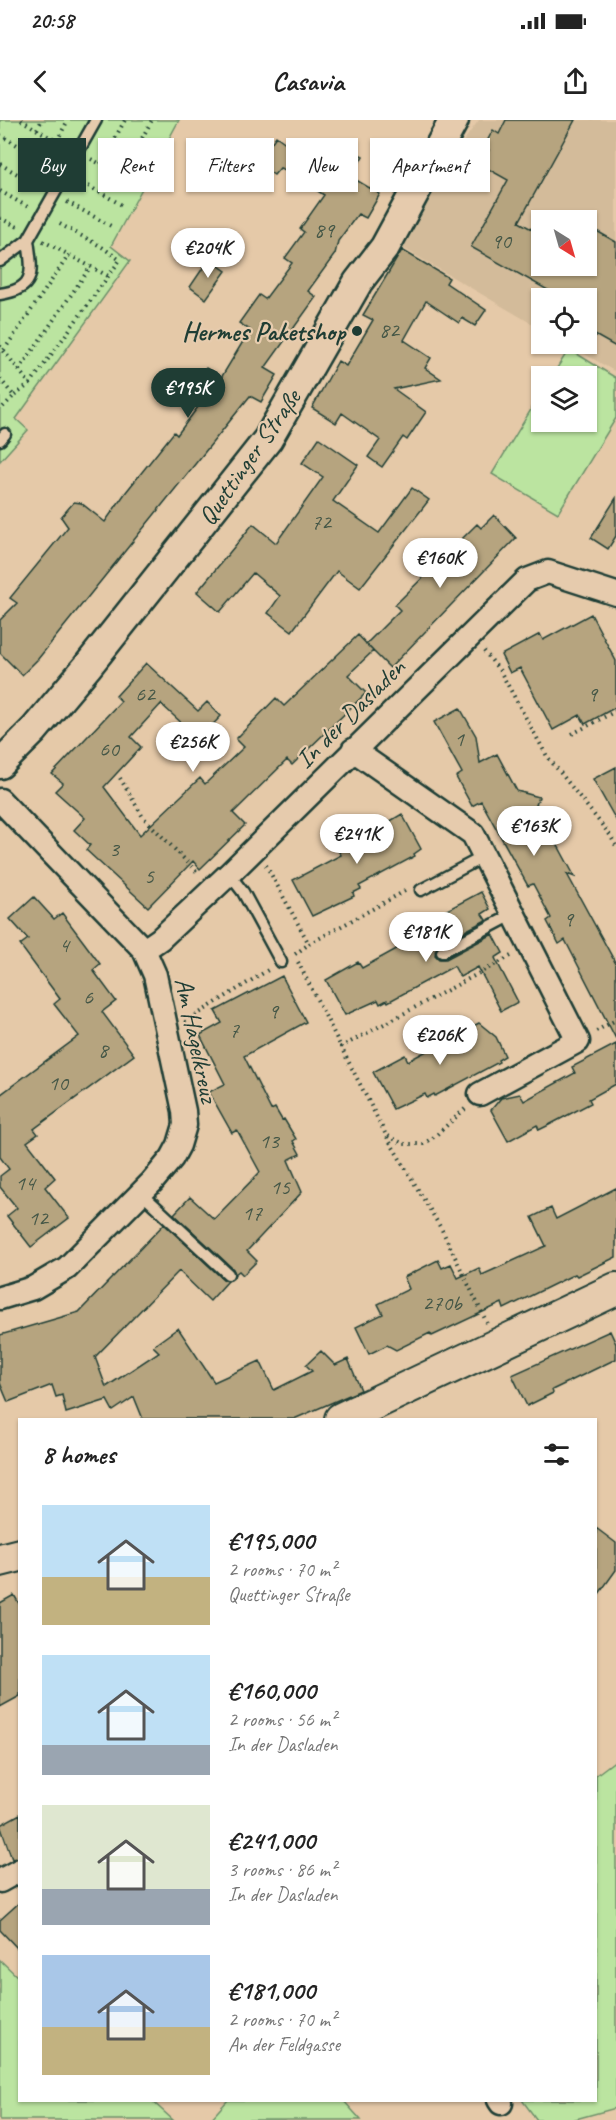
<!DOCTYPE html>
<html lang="en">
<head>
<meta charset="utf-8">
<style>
	body { margin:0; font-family:Caveat,sans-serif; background:#f6f6f6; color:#222; height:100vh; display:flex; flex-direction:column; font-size:22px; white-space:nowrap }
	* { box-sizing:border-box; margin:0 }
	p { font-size:20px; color:#767676 }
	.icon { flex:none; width:33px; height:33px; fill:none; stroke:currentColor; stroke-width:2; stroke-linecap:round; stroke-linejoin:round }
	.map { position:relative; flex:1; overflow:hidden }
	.side { position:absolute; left:18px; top:1298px; width:579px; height:684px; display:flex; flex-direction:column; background:#fff; border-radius:0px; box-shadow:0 2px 4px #0004 }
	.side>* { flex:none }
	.banner { position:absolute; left:18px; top:18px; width:580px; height:54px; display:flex; gap:12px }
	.needle { width:39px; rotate:143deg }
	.buttons { position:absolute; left:531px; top:90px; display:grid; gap:12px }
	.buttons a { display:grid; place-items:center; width:66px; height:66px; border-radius:0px; background:#fff; box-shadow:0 2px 4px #0004; font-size:30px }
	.price { position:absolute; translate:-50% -51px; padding:0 14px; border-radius:21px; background:#fff; color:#222; font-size:20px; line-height:39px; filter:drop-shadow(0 2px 3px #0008) }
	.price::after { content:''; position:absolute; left:50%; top:36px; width:18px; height:14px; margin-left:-9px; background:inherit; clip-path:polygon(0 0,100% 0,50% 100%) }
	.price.current { background:#1f3d34; color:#fff }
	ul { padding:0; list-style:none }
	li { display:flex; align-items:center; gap:18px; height:150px; padding:0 24px }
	li span { display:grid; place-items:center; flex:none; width:168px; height:120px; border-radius:0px; color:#555 }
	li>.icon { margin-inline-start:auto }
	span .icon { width:72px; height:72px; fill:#fffc; stroke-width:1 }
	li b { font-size:26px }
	h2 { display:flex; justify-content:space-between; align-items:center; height:72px; padding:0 24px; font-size:26px }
	.tag { padding:0 21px; border-radius:0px; background:#fff; box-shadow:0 2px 4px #0004; font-size:21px; line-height:54px }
	.tag.current { background:#1f3d34; color:#fff }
	.status { display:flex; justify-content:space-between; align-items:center; height:42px; padding:0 30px; background:#fff; direction:ltr }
	.status svg { height:16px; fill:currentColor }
	header { display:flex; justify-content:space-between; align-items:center; height:78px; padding:0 24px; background:#fff; font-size:27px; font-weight:700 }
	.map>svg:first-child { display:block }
	.built { fill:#d3bb9a; fill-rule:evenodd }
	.green { fill:#bbe4a0; stroke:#6d906a; stroke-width:1.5 }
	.building { fill:#b6a47f; stroke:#1f3d34; stroke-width:1.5 }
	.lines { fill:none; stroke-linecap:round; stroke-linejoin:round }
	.service-casing { stroke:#1f3d34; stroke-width:15 }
	.minor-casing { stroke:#1f3d34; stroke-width:27 }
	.tertiary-casing { stroke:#1f3d34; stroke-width:33 }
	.secondary-casing { stroke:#1f3d34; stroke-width:36 }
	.path { stroke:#1f3d34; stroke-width:4; stroke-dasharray:1.5 4.5; stroke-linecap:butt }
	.service { stroke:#e6cbad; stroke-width:10 }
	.minor { stroke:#e6cbad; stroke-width:22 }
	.tertiary { stroke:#e6cbad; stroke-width:28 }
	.secondary { stroke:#e6cbad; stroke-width:32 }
	.poi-dot { fill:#1f3d34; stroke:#e6cbad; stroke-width:2 }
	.labels { text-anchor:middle; stroke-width:4.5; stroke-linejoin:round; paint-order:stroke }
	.number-label { font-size:22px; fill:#455747 }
	.poi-label { font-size:26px; font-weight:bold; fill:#1f3d34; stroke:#e6cbad; text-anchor:end }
	.street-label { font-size:26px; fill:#1f3d34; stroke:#e6cbad }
</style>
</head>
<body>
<div class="status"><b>20:58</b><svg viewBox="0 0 49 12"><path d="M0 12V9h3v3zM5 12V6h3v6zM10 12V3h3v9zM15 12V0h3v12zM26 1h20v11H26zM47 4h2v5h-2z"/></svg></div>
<header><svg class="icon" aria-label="back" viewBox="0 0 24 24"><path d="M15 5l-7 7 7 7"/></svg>Casavia<svg class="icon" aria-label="share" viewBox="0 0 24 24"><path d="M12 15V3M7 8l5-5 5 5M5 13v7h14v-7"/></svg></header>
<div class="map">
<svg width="616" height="2000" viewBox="0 0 616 2000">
	<rect width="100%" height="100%" fill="#e5c9a8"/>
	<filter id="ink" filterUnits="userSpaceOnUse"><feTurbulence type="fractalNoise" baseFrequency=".0167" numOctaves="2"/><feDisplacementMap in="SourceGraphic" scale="12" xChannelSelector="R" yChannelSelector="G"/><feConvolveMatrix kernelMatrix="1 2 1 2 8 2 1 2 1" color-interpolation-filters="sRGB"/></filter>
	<g filter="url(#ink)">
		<path class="built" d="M479,0H616V252L567,224H586V178H542L541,209L403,128L451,38ZM542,100H586V146H542Z"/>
		<path class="green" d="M0,0H179L111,126L130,141L16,299L28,310L0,341Z
			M569,229L616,258V298L558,393L492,354L541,273L542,302H586V256H552Z
			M616,1640V1988L572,2000H537L522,1980H596V1655Z
			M0,1840L19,1858L20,1980H151L173,2000H0Z
			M228,1980H343L361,2000H210Z"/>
		<path class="building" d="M506,0H575L519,102L542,115V146H586V123L595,110L616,122V227L586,210V178H562L471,127L508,60L481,45L489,30L484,27L493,10L499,14Z
			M276,16L323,50L327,44L334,47L345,27L363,36L351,57L380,74L366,98L358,94L338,121L335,134L308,171L316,177L265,248L277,255L261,282L250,276L38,539L22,555L0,533V500L17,483L10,478L68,407L61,397L74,382L81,383L105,402L126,372L174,312L177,315L207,275L194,265L206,248L221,258L250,210L239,203L259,175L265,179L292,143L285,138L304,112L300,109L324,75L313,68L316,62L280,48L274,55L257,43Z
			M225,31L241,43L231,56L215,45Z
			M402,130L449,158L446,163L486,190L475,206L462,198L459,203L426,181L404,220L431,238L425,248L441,259L394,269L426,292L407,320L403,317L382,347L368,337L380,320L342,293L336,303L312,288L338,241L346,246L373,200L363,195Z
			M209,139L226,151L206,179L190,167Z
			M319,318L358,345L333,381L379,413L412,368L429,380L360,468L337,451L292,511L268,493L280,476L253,453L220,492L197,472L253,404L276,423L323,357L302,343Z
			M616,378V416L608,429L591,418Z
			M494,395L516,418L390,548L366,524L400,490L395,485L477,404L481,408Z
			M591,494L616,541V587L585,604L580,595L553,610L520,548L510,553L501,535L540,514L543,520Z
			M358,515L373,531L348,555L366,573L292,645L287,640L233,693L245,705L200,749L193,741L148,787L86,730L90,725L74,710L85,698L55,671L63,663L52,654L121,581L116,576L146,543L198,591L207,582L221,596L199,619L161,584L131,617L141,627L104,667L140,715L200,658L205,664L244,627L236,619L276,578L284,586Z
			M460,588L476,616L480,643L497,634L517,671L539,677L536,685L575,757L567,754L616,844V919L565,820L559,824L547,801L551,798L533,764L528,766L481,681L472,686L456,657L462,653L434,602Z
			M616,647V700L593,659Z
			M402,694L421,729L414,734L415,736L359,766L361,769L353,773L354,776L312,796L293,760L341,735L337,729L354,720L355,722Z
			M481,772L490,789L482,794L486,800L438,825L435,835L439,839H446L493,814L503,833L495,838L518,882L501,891L478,847L460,857L454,846L388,882L387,880L380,884L378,880L345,895L326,860L358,842L362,848L433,809L428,800Z
			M34,777L54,799L62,793L100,844L93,850L116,881L102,892L134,935L34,1009L38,1014L27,1022L55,1058L45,1067L69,1098L31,1127L7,1096L17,1088L0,1067V1056L9,1049L0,1037V975L79,916L54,884L60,879L20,825L28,819L10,799Z
			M282,856L306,902L244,936L271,990L275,988L282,1000L284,999L296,1019L293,1021L300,1034L288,1040L302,1072L247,1131L257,1141L243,1155L239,1151L235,1154L233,1149L174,1094L190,1077L214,1099L260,1052L237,1010L232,1013L209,972L225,964L200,915L222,903L215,891Z
			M479,903L496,917L505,936L498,940L499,942L435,976L434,974L427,978L425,974L393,989L373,952L405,935L408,941Z
			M616,924V964L589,979L591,983L549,1005L539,1010L537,1005L508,1021L491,990L501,978L520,974L524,981L575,953L572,947Z
			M616,1068V1137L577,1156L575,1154L504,1189L502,1183L432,1216L430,1213L396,1230L387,1225L369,1234L356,1207L383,1194L378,1184L409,1169L404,1157L438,1140L442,1148L451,1144L458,1158L479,1148L482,1155L546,1126L532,1097L551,1088L556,1099Z
			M164,1104L223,1159L228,1161L210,1181L179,1151L95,1237L106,1267L159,1232L153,1226L178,1208L214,1262L260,1241L274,1270L312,1251L306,1245L321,1231L335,1245L348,1239L361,1270L294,1299H143L134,1277L113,1291L107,1280L66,1293L62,1275L56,1277L52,1265L8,1282L0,1263V1215L79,1192Z
			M610,1211L616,1224V1239L552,1270L553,1273L527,1286L512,1255Z
			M596,1408L616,1423V1450L596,1478Z
			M14,1475L20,1485V1576L0,1587V1483Z
			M20,1694V1737L12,1739L0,1705Z
			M20,1782V1831L0,1810V1800Z"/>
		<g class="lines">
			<defs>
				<path id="service" d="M0,141L28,120L96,0
					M0,174C37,169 32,151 28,120
					M0,320L5,314
					M229,754L243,772L281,842
					M421,770L485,736
					M442,832L512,795
					M141,1073L228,1154"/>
				<path id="minor" d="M353,630L473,714L578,921L480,974
					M0,680L144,830L155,855L184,991L185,1005L179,1025L172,1038L152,1062L67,1148L33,1168L0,1178
					M144,830L160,819L229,754L527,460L548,452L616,474
					M0,1761L20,1750
					M499,1980L501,1983"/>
				<path id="tertiary" d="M0,644L34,610L87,547L268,319L358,162L385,127L454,0"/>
				<path id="secondary" d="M341,1299L616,1169
					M0,1440L20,1435"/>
			</defs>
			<use href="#service" class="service-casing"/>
			<use href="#minor" class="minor-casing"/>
			<use href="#tertiary" class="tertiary-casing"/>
			<use href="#secondary" class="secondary-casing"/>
			<path class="path" d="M21,0L63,25
				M37,9L42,0
				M0,15L53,46
				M57,21L68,0
				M91,39L136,63
				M0,44L42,68
				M101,44L125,0
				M122,55L152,0
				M78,60L122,85
				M0,71L28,87
				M67,82L111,106
				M0,98L18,107
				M43,121L108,156
				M0,226L30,264L14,276
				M4,230L69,135
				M19,250L91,146
				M0,259L14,276L0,290
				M30,264L120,140L102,127L56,102
				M484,531L500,551L547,636L610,715L616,726
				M572,614L616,591
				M120,658L143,697L198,753
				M266,745L309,824L405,771
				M295,834L309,824
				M298,842L341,927
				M185,902L268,850
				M596,911L616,900
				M465,989L434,1017L423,1024H404L386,1015L341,927L513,835
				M387,1017L442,1110L487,1203"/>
			<use href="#service" class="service"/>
			<use href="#minor" class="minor"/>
			<use href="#tertiary" class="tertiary"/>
			<use href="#secondary" class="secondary"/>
		</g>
	</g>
	<circle class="poi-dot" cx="357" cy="211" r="6"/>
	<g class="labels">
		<g class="number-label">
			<text x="324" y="117">89</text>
			<text x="501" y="128">90</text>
			<text x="389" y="217">82</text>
			<text x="321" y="409">72</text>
			<text x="145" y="581">62</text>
			<text x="592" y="581">9</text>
			<text x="459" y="626">1</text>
			<text x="109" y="636">60</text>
			<text x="114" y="736">3</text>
			<text x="149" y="763">5</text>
			<text x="568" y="806">9</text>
			<text x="64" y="832">4</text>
			<text x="88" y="884">6</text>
			<text x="273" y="898">9</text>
			<text x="234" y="917">7</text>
			<text x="103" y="937">8</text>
			<text x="58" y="970">10</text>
			<text x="269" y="1028">13</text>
			<text x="25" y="1070">14</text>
			<text x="280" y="1074">15</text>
			<text x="252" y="1100">17</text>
			<text x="38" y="1105">12</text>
			<text x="442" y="1190">270b</text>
		</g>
		<g class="poi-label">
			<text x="345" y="220">Hermes Paketshop</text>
		</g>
		<g class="street-label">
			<text transform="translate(249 337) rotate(-55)" y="9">Quettinger Straße</text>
			<text transform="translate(350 593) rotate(-45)" y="9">In der Dasladen</text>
			<text transform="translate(197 920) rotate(78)" y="9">Am Hagelkreuz</text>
		</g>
	</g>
</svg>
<div class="buttons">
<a><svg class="needle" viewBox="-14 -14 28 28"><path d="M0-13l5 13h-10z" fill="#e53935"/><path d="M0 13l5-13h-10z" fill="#767676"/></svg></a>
<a><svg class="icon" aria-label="locate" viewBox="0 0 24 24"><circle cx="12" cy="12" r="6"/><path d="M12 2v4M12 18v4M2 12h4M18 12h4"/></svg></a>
<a><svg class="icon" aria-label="layers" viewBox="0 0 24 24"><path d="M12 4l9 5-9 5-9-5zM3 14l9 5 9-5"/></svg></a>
</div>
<b class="price" style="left:208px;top:159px">€204K</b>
<b class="price current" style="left:188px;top:299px">€195K</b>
<b class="price" style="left:440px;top:469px">€160K</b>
<b class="price" style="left:193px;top:653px">€256K</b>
<b class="price" style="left:534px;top:737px">€163K</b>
<b class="price" style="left:357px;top:745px">€241K</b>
<b class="price" style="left:426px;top:843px">€181K</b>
<b class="price" style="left:440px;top:946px">€206K</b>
<div class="banner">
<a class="tag current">Buy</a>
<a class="tag">Rent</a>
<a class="tag">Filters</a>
<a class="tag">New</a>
<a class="tag">Apartment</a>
</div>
<section class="side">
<h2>8 homes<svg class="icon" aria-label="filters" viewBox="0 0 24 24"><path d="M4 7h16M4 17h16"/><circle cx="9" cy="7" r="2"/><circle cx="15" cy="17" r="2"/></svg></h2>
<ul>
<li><span style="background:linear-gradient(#bfe0f5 60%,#c2b280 0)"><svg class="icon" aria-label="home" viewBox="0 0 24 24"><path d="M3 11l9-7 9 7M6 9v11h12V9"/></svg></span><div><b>€195,000</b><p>2 rooms · 70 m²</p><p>Quettinger Straße</p></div></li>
<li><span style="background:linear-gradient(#bfe0f5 75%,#9aa5b1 0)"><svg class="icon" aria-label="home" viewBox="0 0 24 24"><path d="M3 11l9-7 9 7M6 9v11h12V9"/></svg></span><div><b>€160,000</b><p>2 rooms · 56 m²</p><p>In der Dasladen</p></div></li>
<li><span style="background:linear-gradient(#dfe7d0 70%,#9aa5b1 0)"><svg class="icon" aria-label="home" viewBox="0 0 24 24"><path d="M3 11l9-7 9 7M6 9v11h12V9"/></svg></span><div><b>€241,000</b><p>3 rooms · 86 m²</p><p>In der Dasladen</p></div></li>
<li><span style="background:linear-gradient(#a9c7e8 60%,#c2b280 0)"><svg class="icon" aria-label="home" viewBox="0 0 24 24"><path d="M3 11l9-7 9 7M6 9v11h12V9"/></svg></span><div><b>€181,000</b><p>2 rooms · 70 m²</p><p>An der Feldgasse</p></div></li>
</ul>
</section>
</div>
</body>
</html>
